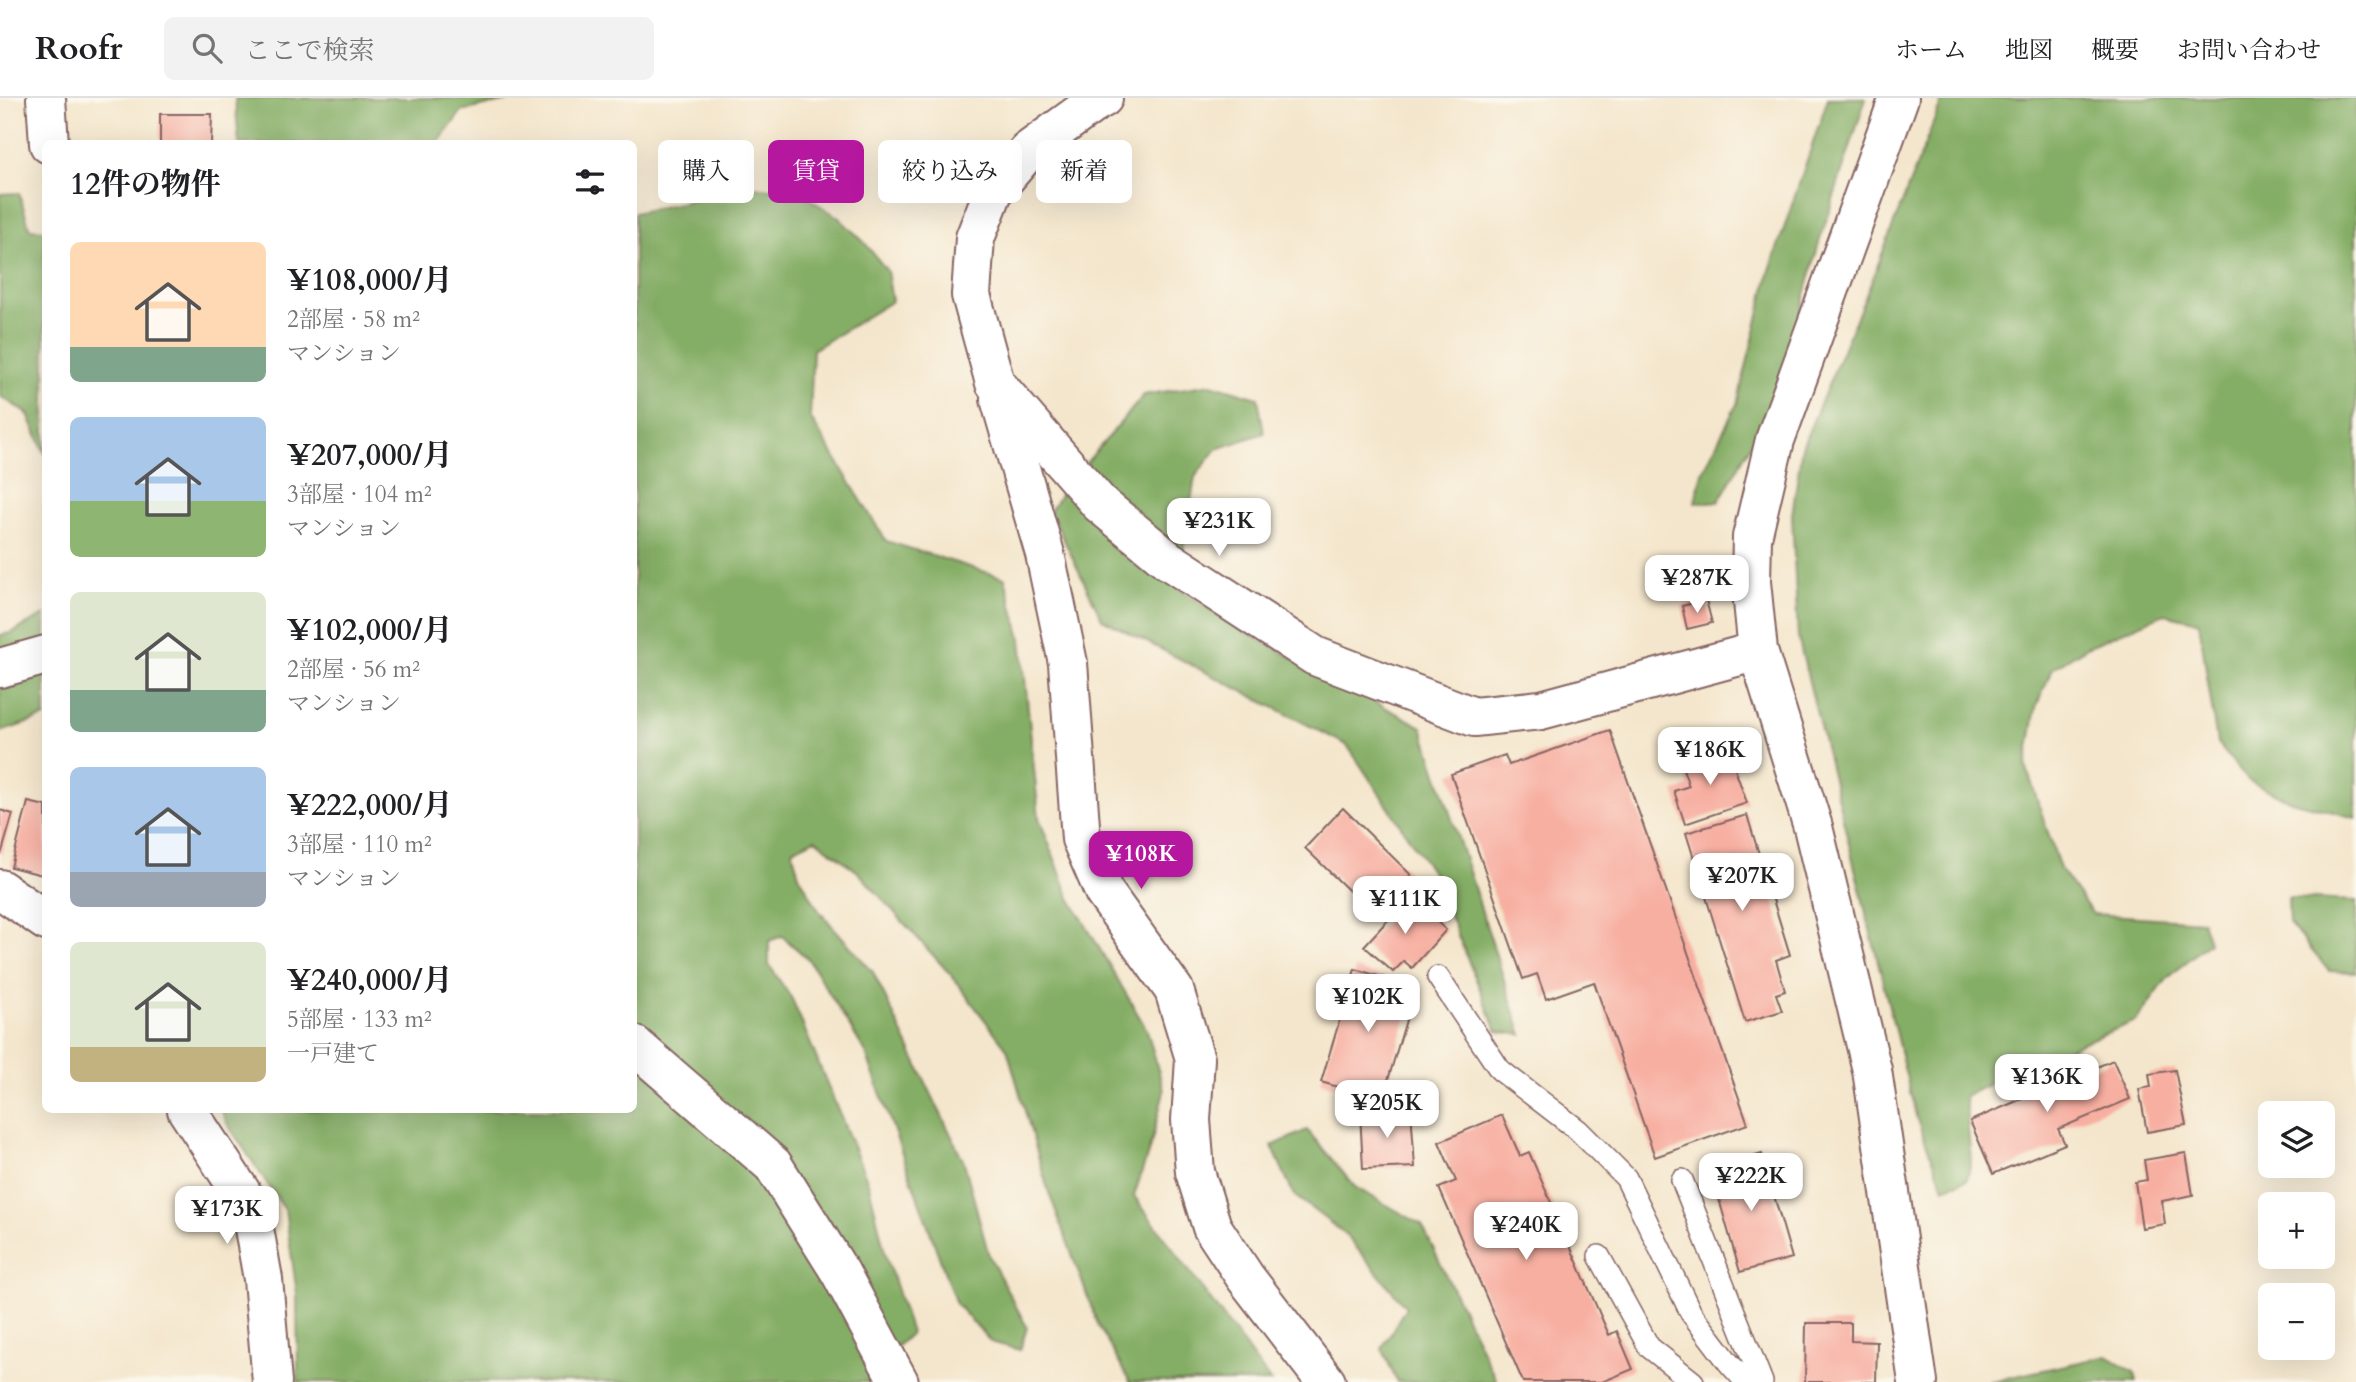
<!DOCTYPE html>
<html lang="ja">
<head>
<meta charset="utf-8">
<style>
	body { margin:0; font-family:Cardo,"Noto Serif JP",serif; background:#f2f2f2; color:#202124; height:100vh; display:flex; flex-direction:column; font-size:26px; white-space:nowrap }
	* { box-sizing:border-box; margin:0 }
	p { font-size:23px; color:#757577 }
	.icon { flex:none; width:38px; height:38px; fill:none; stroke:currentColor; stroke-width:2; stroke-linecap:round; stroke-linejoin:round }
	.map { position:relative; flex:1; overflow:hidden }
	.side { position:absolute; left:42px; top:42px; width:595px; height:973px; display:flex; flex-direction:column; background:#fff; border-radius:10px; box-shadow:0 7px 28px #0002 }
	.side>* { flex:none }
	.top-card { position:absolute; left:658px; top:42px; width:665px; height:63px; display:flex; gap:14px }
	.fabs { position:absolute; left:2258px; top:1003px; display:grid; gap:14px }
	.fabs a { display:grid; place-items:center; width:77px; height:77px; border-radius:10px; background:#fff; box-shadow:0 7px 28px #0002; font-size:35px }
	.price { position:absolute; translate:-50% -60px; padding:0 16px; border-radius:14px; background:#fff; color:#222; font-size:23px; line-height:46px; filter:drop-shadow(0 2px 4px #0008) }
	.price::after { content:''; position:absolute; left:50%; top:42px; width:21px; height:16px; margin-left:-10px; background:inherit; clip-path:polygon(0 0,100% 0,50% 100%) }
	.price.selected { background:#b5179e; color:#fff }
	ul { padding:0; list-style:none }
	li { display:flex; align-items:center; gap:21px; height:175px; padding:0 28px }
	li span { display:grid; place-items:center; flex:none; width:196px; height:140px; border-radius:10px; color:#555 }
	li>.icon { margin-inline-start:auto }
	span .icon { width:84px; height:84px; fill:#fffc; stroke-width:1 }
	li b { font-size:30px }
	h2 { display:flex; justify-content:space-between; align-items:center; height:84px; padding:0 28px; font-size:30px }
	.pill { padding:0 24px; border-radius:10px; background:#fff; box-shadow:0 7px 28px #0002; font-size:24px; line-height:63px }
	.pill.selected { background:#b5179e; color:#fff }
	header { display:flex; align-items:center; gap:42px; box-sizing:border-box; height:98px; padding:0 35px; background:#fff; border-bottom:2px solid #e0e0e0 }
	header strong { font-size:33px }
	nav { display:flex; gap:38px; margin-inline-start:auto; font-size:24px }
	.search { width:490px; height:63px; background:#f2f2f2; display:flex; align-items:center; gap:18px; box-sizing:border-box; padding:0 24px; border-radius:10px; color:#757577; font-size:26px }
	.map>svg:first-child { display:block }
	.forest { fill:#84ad65; stroke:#676648; stroke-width:2 }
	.building { fill:#f7afa1 }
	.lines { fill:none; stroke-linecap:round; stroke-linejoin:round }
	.lane-casing { stroke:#866563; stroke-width:24 }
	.street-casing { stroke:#866563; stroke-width:42 }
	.lane { stroke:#fff; stroke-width:21 }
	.street { stroke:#fff; stroke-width:38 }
</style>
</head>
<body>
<header>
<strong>Roofr</strong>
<div class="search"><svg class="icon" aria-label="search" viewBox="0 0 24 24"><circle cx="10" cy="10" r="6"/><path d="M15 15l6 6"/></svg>ここで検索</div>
<nav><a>ホーム</a><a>地図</a><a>概要</a><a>お問い合わせ</a></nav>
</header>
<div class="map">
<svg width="2356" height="1284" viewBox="0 0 2356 1284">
	<rect width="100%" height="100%" fill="#fbf7ec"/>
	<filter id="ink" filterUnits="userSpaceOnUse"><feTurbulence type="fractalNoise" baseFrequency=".0143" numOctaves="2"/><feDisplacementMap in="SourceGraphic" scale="14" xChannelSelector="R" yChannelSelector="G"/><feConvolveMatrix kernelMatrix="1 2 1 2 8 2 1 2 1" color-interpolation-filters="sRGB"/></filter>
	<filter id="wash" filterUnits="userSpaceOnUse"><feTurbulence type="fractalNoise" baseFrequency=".00686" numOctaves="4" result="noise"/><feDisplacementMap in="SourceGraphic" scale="28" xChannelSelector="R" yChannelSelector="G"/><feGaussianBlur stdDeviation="1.57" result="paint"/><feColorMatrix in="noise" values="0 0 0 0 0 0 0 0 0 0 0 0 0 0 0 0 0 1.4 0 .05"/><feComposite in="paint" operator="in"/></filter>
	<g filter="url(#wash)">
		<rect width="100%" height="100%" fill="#f4e6cc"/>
		<path class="forest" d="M235,0H522L462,13L438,45L239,46Z
			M1828,0H1866L1818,148L1793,243L1763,325L1719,403L1695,405L1702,375L1737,306L1770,172Z
			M1943,0H2356V720L2291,703L2249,683L2217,645L2199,524L2164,516L2087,549L2052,571L2036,609L2026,668L2060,771L2093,816L2202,823L2209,844L2167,881L2136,923L2018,971L1965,998L1971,1063L1967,1082L1944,1090L1917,1022L1798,539L1792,417L1802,349L1864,202Z
			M752,89L799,94L838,119L864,144L887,173L892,203L813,252L810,319L886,443L1005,480L1021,541L1039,720L1070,800L1147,932L1164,993L1151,1046L1134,1098L1271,1284H1130L1099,1229L1048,1092L1007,951L950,876L858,774L815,741L792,752L799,777L819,813L873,874L964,1064L989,1158L1027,1229L1020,1252L991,1244L956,1206L866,955L808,861L782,838L769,843V867L792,901L869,1087L886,1159L911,1235L875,1269L885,1284H298L297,1196L285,1112L228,1027L221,1012H634V115Z
			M19,95L30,131L45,132V356L28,316L0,298V96Z
			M1211,286L1258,300L1264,335L1217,351L1195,379L1177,489L1237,530L1422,629L1522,937L1497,933L1433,776L1347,647L1102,521L1050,413L1063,392L1144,297Z
			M45,517V619L0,634V537L11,535Z
			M2288,800L2356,803V874L2329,873L2289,825Z
			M1307,1032L1355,1089L1422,1127L1497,1284H1397L1382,1250L1406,1209L1345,1136L1294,1097L1272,1048Z
			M2107,1258L2134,1274L2136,1284H1988Z"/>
		<g id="blocks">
			<path class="building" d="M160,16H212L211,46H160Z
				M1706,502L1712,525L1687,531L1682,508Z
				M1610,632L1748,1026L1655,1059L1594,884L1546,901L1537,876L1523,881L1451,676L1505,657L1509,667Z
				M1727,649L1747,705L1685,726L1674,693L1689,688L1681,665Z
				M28,704L46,708V778L11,769Z
				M1343,710L1411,777L1372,815L1305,750Z
				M0,712L13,716L1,757H0Z
				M1747,717L1790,857L1776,862L1785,893L1776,896L1782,913L1745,924L1686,735Z
				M1410,798L1446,832L1412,870L1404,863L1393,874L1364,848Z
				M1355,871L1416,889L1382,1002L1321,984Z
				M2113,962L2130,1001L2058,1031L2065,1046L1993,1076L1970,1023L2022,1001L2018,992L2086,964L2090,972Z
				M2175,972L2186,1027L2147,1034L2139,991L2151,989L2149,976Z
				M1411,1012L1415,1069L1363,1071L1360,1014Z
				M1502,1017L1520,1058L1529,1054L1609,1237L1617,1233L1633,1271L1602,1284H1523L1439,1090L1456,1083L1439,1044Z
				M2186,1055L2193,1097L2162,1103L2165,1126L2142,1130L2135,1084L2147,1082L2144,1062Z
				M1762,1056L1792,1160L1740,1174L1710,1070Z
				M1806,1225H1851V1243L1877,1244L1876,1284H1805Z"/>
		</g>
	</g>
	<g filter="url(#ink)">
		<use href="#blocks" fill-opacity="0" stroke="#866563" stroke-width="2"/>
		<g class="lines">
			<defs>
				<path id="lane" d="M1438,879L1500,972L1578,1032L1626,1080L1691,1215L1729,1265L1746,1284
					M1682,1082L1762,1284
					M1599,1158L1649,1249L1693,1284"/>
				<path id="street" d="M46,0L49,46
					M1103,0L1094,5L1028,53L993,94L975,140L971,197L995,285L1100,406L1168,462L1315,558L1474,619L1541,612L1758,553
					M1899,0L1775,342L1752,439L1751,484L1758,553L1813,729L1872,972L1918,1284
					M1000,301L1045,456L1068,565L1081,741L1104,794L1174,892L1195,961L1191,1022L1195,1074L1212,1129L1245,1179L1326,1284
					M0,570L46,557
					M0,791L46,823
					M634,947L773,1067L840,1174L899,1284
					M187,1012L250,1108L263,1181L272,1284"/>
			</defs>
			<use href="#lane" class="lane-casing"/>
			<use href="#street" class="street-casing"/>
			<use href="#lane" class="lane"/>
			<use href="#street" class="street"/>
		</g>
	</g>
</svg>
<div class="fabs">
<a><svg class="icon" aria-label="layers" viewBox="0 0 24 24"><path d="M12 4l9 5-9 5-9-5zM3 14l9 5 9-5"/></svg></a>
<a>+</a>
<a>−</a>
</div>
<b class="price" style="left:1219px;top:460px">¥231K</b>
<b class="price" style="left:1697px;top:517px">¥287K</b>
<b class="price" style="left:1710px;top:689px">¥186K</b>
<b class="price selected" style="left:1141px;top:793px">¥108K</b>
<b class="price" style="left:1742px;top:815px">¥207K</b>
<b class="price" style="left:1405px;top:838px">¥111K</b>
<b class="price" style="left:1368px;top:936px">¥102K</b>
<b class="price" style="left:2047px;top:1016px">¥136K</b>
<b class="price" style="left:1387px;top:1042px">¥205K</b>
<b class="price" style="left:1751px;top:1115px">¥222K</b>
<b class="price" style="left:227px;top:1148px">¥173K</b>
<b class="price" style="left:1526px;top:1164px">¥240K</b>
<div class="top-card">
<a class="pill">購入</a>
<a class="pill selected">賃貸</a>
<a class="pill">絞り込み</a>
<a class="pill">新着</a>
</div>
<section class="side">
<h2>12件の物件<svg class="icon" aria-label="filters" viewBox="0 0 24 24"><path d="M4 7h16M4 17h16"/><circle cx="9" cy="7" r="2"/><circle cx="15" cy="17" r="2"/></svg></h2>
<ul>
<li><span style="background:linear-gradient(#ffd9b3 75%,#7fa58c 0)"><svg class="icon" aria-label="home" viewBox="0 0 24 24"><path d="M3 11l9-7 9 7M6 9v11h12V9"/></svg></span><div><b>¥108,000/月</b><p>2部屋 · 58 m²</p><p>マンション</p></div></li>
<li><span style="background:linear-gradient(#a9c7e8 60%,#8fb573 0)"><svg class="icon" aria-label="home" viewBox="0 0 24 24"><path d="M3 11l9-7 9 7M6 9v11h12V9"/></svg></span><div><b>¥207,000/月</b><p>3部屋 · 104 m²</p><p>マンション</p></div></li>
<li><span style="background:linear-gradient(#dfe7d0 70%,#7fa58c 0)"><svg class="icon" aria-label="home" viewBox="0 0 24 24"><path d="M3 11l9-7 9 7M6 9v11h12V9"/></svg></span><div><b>¥102,000/月</b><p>2部屋 · 56 m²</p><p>マンション</p></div></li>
<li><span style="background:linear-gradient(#a9c7e8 75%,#9aa5b1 0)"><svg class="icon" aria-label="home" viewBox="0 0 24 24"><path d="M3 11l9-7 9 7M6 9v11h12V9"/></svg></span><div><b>¥222,000/月</b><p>3部屋 · 110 m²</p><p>マンション</p></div></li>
<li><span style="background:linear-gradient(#dfe7d0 75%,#c2b280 0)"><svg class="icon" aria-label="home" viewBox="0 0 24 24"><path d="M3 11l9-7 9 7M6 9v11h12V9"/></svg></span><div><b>¥240,000/月</b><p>5部屋 · 133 m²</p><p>一戸建て</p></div></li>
</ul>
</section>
</div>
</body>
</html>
